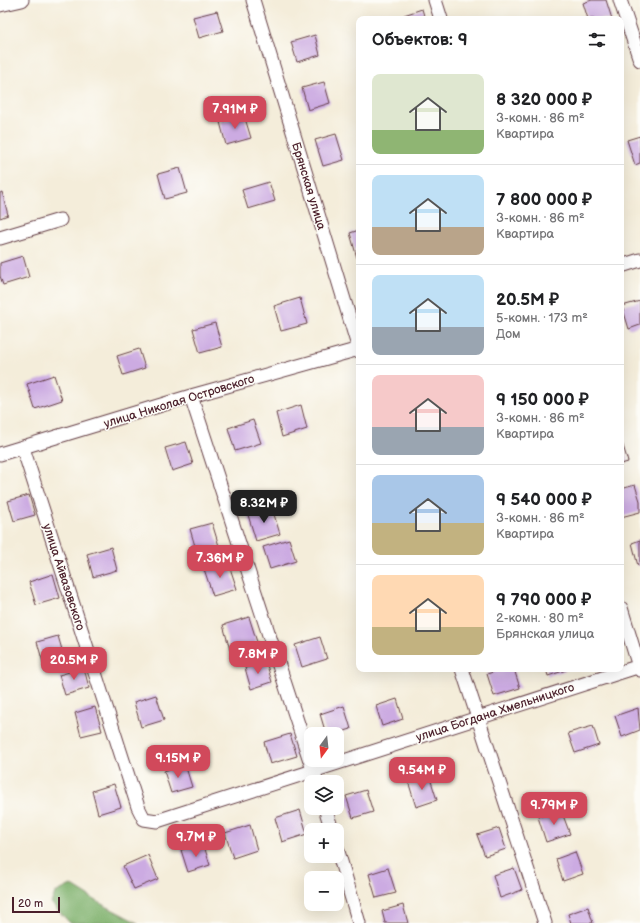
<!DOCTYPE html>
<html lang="ru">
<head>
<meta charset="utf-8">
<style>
	body { margin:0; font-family:"Balsamiq Sans",sans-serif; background:#f6f6f6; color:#202124; height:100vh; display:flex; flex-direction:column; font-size:15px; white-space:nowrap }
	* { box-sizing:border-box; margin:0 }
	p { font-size:13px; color:#757577 }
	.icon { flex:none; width:22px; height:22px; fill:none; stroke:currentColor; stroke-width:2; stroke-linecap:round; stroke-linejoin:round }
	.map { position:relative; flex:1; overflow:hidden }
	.drawer { position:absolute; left:356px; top:16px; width:268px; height:656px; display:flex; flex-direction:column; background:#fff; border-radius:8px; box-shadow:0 4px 16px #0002 }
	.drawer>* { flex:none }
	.needle { width:26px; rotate:195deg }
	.controls { position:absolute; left:304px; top:727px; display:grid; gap:8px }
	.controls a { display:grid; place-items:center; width:40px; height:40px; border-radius:8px; background:#fff; box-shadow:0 4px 16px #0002; font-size:20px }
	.scale { position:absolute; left:12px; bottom:10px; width:48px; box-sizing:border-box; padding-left:4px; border:2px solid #4a1f2b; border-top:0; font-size:11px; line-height:14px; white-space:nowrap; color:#4a1f2b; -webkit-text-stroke:3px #fdfcf7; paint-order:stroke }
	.price { position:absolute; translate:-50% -34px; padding:0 9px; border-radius:8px; background:#d1495b; color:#fff; font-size:13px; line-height:26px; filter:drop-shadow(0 1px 2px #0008) }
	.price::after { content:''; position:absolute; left:50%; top:24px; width:12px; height:9px; margin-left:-6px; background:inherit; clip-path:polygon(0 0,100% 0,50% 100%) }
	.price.selected { background:#222; color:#fff }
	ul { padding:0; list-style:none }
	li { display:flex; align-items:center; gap:12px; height:100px; padding:0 16px }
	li+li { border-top:1px solid #e0e0e0 }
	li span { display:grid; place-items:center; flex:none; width:112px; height:80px; border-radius:8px; color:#555 }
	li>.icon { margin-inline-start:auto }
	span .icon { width:48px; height:48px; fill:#fffc; stroke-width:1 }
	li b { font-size:17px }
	h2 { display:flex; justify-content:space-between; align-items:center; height:48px; padding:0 16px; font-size:17px }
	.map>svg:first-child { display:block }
	.forest { fill:#7db06b; stroke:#64684b }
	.building { fill:#ccabe2 }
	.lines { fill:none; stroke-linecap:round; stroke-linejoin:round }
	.street-casing { stroke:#643e45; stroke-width:15 }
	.street { stroke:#fff; stroke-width:13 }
	.labels { text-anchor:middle; stroke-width:3; stroke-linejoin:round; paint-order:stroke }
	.street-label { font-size:12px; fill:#4a1f2b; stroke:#fdfcf7 }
</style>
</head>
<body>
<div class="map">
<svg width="640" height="923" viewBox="0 0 640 923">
	<rect width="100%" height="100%" fill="#fdfcf7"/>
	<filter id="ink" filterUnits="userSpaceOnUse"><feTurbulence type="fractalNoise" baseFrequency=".025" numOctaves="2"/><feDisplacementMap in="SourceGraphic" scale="8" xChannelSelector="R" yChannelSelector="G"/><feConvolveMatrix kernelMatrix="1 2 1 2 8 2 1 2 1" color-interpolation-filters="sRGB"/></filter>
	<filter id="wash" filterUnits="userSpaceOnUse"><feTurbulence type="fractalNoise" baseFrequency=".012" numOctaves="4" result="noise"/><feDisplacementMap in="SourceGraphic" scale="16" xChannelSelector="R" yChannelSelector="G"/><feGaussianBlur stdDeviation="0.9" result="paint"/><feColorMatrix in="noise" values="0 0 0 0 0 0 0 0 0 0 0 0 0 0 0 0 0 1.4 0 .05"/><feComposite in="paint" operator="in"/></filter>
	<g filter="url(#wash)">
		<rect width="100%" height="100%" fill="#f4edda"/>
		<path class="forest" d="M71,885L100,903L138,923H70L51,903L55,893Z"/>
		<g id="blocks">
			<path class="building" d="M592,0H606L612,19H588L583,3Z
				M422,9L425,19H405L404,15Z
				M217,11L223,31L199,38L193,17Z
				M315,35L320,55L297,62L291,42Z
				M324,82L330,103L308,110L302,88Z
				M244,115L251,138L226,145L220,122Z
				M336,134L344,160L323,166L315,140Z
				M640,136V163L635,165L627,140Z
				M180,168L187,193L165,199L158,174Z
				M269,182L275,201L248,209L242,190Z
				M2,192L8,215L0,218V193Z
				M359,230V258H357L350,233Z
				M23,256L29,277L3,285L0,276V263Z
				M300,298L307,324L281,331L274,306Z
				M640,301V325L629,329L622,306Z
				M215,323L222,347L200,353L193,329Z
				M139,349L145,368L123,375L117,356Z
				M54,375L62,400L35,409L27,384Z
				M301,405L307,429L282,437L276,413Z
				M253,420L261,443L235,451L228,428Z
				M621,439L628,462L621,464Z
				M186,442L193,464L172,471L165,448Z
				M635,485L640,501V512L621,517V489Z
				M29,495L35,515L14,521L8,501Z
				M272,508L280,534L256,541L248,515Z
				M212,523L219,546L197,553L190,529Z
				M289,539L296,561L270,569L263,547Z
				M640,540V565L638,566L632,543Z
				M111,547L117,570L93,577L87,554Z
				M228,562L237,589L213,596L204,569Z
				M53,574L60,598L36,605L29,582Z
				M249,617L257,642L230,650L223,625Z
				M58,636L65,660L44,666L37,642Z
				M320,637L327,659L302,667L295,645Z
				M266,662L272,682L251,689L245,668Z
				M84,668L89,688L65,695L59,675Z
				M502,669H514L520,688L494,696L487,674Z
				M546,669H569L548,676Z
				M156,695L164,720L141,727L134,702Z
				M397,699L403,719L382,726L376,706Z
				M344,706L351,729L335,734H326L320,714Z
				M95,707L102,731L81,736L75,713Z
				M638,708L640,730L622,737L615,716Z
				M593,726L599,745L575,753L568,733Z
				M290,734L297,756L270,764L264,742Z
				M185,764L192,787L171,793L164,771Z
				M429,775L437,800L416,807L408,781Z
				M114,784L121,807L98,814L92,791Z
				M366,790L373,812L353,818L346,796Z
				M300,810L307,834L282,842L275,818Z
				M561,810L570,834L546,842L538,817Z
				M250,825L257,850L233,858L225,833Z
				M499,828L506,849L485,856L477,835Z
				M203,843L210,865L188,872L181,850Z
				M575,852L583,874L563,881L556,859Z
				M148,855L158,879L134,889L123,866Z
				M388,868L396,893L376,898L369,874Z
				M514,868L522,890L500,898L493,875Z
				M403,905L408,923H385L382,911Z
				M588,907L593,923H571L568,914Z"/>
		</g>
	</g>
	<g filter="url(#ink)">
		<use href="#blocks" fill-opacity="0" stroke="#643e45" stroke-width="1"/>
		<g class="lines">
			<defs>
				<path id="street" d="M253,0L359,349
					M435,0L441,19
					M620,0L640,60
					M0,5L22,0
					M0,238L60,220
					M621,266L640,260
					M191,396L317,782
					M23,448L138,807L144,819L157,821L640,666
					M0,454L191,396L359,349
					M621,608L640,670
					M462,669L545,923
					M325,808L332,830
					M337,848L359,923"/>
			</defs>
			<use href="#street" class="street-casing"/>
			<use href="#street" class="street"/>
		</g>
	</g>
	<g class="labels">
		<g class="street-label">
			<text transform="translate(309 186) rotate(73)" y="4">Брянская улица</text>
			<text transform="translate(179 401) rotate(-17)" y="4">улица Николая Островского</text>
			<text transform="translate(64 577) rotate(72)" y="4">улица Айвазовского</text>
			<text transform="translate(495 712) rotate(-18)" y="4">улица Богдана Хмельницкого</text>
		</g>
	</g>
</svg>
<div class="controls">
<a><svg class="needle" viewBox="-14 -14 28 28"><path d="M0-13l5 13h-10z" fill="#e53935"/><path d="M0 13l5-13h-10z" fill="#757577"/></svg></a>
<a><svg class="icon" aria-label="layers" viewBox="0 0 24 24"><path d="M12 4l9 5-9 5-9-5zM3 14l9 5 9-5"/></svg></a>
<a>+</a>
<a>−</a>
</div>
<div class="scale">20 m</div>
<b class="price" style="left:235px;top:130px">7.91M ₽</b>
<b class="price selected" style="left:264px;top:524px">8.32M ₽</b>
<b class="price" style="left:220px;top:579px">7.36M ₽</b>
<b class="price" style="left:258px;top:675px">7.8M ₽</b>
<b class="price" style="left:74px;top:681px">20.5M ₽</b>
<b class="price" style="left:178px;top:779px">9.15M ₽</b>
<b class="price" style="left:422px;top:791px">9.54M ₽</b>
<b class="price" style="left:554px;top:826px">9.79M ₽</b>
<b class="price" style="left:196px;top:858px">9.7M ₽</b>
<section class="drawer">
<h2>Объектов: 9<svg class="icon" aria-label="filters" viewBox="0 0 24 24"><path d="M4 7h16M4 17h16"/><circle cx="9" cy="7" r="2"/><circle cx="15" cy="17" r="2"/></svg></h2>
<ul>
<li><span style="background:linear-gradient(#dfe7d0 70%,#8fb573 0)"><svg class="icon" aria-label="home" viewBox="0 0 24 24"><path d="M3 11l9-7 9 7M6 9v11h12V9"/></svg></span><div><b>8 320 000 ₽</b><p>3-комн. · 86 m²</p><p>Квартира</p></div></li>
<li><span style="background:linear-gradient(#bfe0f5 65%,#b9a48a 0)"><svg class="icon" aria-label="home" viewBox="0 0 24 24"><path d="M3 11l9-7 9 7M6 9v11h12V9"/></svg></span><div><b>7 800 000 ₽</b><p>3-комн. · 86 m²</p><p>Квартира</p></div></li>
<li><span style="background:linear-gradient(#bfe0f5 65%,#9aa5b1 0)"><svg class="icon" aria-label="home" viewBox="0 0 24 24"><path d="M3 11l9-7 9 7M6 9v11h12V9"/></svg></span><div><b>20.5M ₽</b><p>5-комн. · 173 m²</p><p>Дом</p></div></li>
<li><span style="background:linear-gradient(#f6c9c9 65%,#9aa5b1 0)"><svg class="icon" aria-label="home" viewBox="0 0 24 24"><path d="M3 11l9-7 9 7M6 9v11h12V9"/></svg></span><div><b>9 150 000 ₽</b><p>3-комн. · 86 m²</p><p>Квартира</p></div></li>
<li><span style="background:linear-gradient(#a9c7e8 60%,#c2b280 0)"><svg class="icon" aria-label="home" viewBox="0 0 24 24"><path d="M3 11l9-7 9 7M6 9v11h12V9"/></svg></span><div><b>9 540 000 ₽</b><p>3-комн. · 86 m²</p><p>Квартира</p></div></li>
<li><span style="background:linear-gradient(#ffd9b3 65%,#c2b280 0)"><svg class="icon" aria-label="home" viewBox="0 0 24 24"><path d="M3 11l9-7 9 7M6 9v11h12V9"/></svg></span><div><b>9 790 000 ₽</b><p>2-комн. · 80 m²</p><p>Брянская улица</p></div></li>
</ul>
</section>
</div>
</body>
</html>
